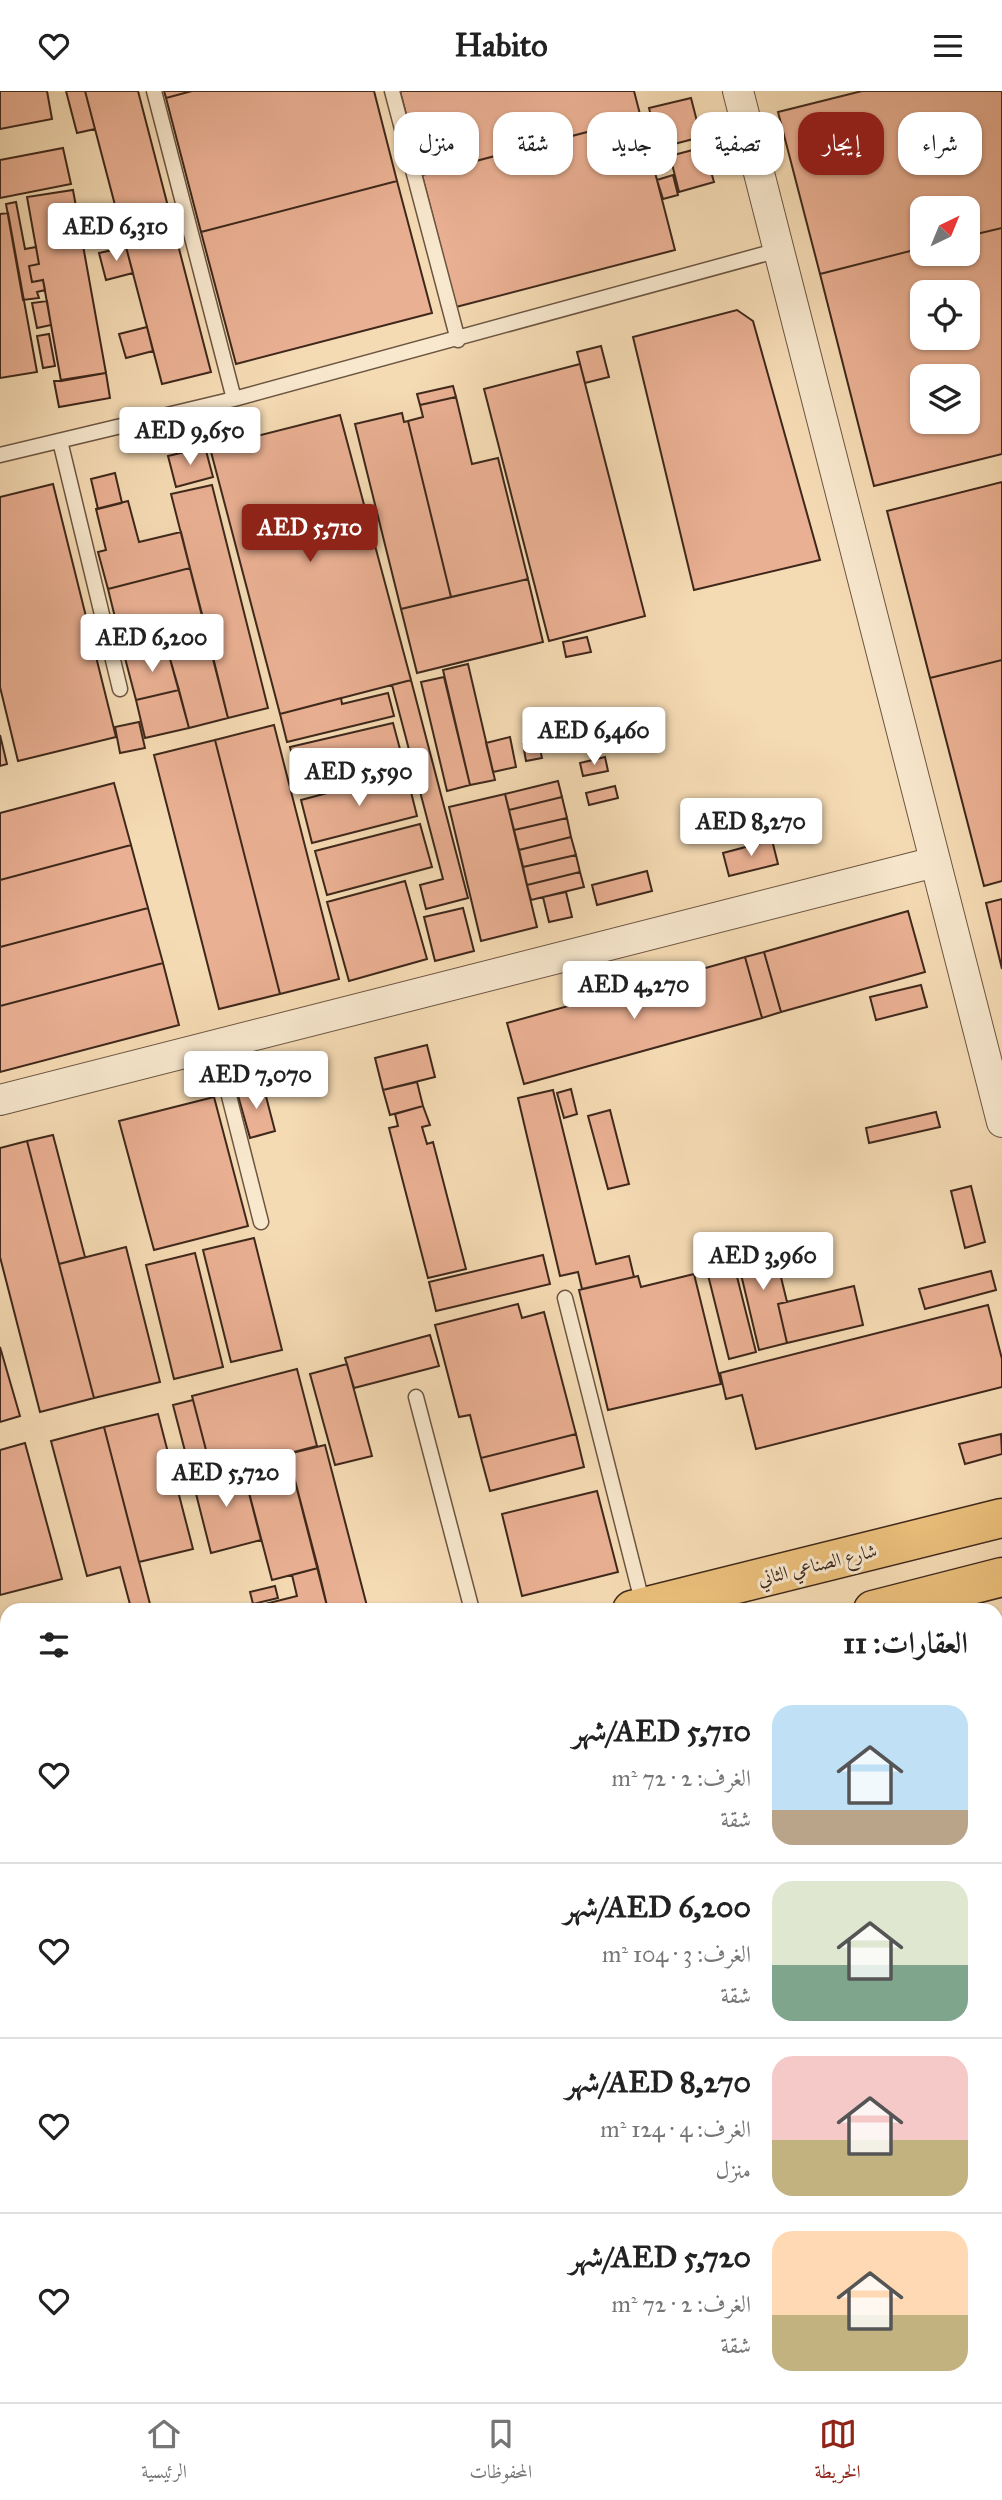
<!DOCTYPE html>
<html lang="ar">
<head>
<meta charset="utf-8">
<style>
	body { margin:0; font-family:"IM FELL Great Primer",Amiri,serif; background:#f2f2f2; color:#222; direction:rtl; height:100vh; display:flex; flex-direction:column; font-size:26px; white-space:nowrap }
	* { box-sizing:border-box; margin:0 }
	p { font-size:23px; color:#767676 }
	.icon { flex:none; width:38px; height:38px; fill:none; stroke:currentColor; stroke-width:2; stroke-linecap:round; stroke-linejoin:round }
	.map { position:relative; flex:1; overflow:hidden; direction:ltr }
	.side { position:absolute; left:0px; top:1512px; width:1003px; height:800px; display:flex; flex-direction:column; background:#fff; border-radius:21px 21px 0 0; box-shadow:0 2px 5px #0004; direction:rtl }
	.side>* { flex:none }
	.guide { position:absolute; left:21px; top:21px; width:961px; height:63px; direction:rtl; display:flex; gap:14px }
	.needle { width:46px; rotate:43deg }
	.buttons { position:absolute; left:910px; top:105px; display:grid; gap:14px }
	.buttons a { display:grid; place-items:center; width:70px; height:70px; border-radius:14px; background:#fff; box-shadow:0 2px 5px #0004; font-size:35px }
	.price { position:absolute; translate:-50% -60px; padding:0 16px; border-radius:7px; background:#fff; color:#222; font-size:23px; line-height:46px; filter:drop-shadow(0 2px 4px #0008) }
	.price::after { content:''; position:absolute; left:50%; top:42px; width:21px; height:16px; margin-left:-10px; background:inherit; clip-path:polygon(0 0,100% 0,50% 100%) }
	.price.current { background:#8f2418; color:#fff }
	ul { padding:0; list-style:none }
	li { display:flex; align-items:center; gap:21px; height:175px; padding:0 35px }
	li+li { border-top:2px solid #e0e0e0 }
	li span { display:grid; place-items:center; flex:none; width:196px; height:140px; border-radius:21px; color:#555 }
	li>.icon { margin-inline-start:auto }
	span .icon { width:84px; height:84px; fill:#fffc; stroke-width:1 }
	li b { font-size:30px }
	h2 { display:flex; justify-content:space-between; align-items:center; height:84px; padding:0 35px; font-size:30px }
	.pill { padding:0 24px; border-radius:21px; background:#fff; box-shadow:0 2px 5px #0004; font-size:24px; line-height:63px }
	.pill.current { background:#8f2418; color:#fff }
	header { display:flex; justify-content:space-between; align-items:center; height:91px; padding:0 35px; background:#fff; font-size:32px; font-weight:800 }
	.tab-bar { display:flex; justify-content:space-around; align-items:center; height:98px; border-top:2px solid #e0e0e0; background:#fff; font-size:19px; color:#767676 }
	.tab-bar a { display:grid; justify-items:center; gap:4px }
	.tab-bar .current { color:#8f2418 }
	.map>svg:first-child { display:block }
	.building { fill:#eab093; stroke:#3e281b; stroke-width:2; fill-rule:evenodd }
	.lines { fill:none; stroke-linecap:round; stroke-linejoin:round }
	.service-casing { stroke:#6c5541; stroke-width:17 }
	.minor-casing { stroke:#6c5541; stroke-width:32 }
	.primary-casing { stroke:#3e281b; stroke-width:41 }
	.service { stroke:#f8e8ce; stroke-width:14 }
	.minor { stroke:#f8e8ce; stroke-width:30 }
	.primary { stroke:#eabe7a; stroke-width:38 }
	.labels { text-anchor:middle; stroke-width:6; stroke-linejoin:round; paint-order:stroke }
	.street-label { font-size:19px; fill:#3e281b; stroke:#f8e8ce }
</style>
</head>
<body>
<header><svg class="icon" aria-label="menu" viewBox="0 0 24 24"><path d="M4 6h16M4 12h16M4 18h16"/></svg>Habito<svg class="icon" aria-label="heart" viewBox="0 0 24 24"><path d="M12 20l-8-8c-3-5 5-10 8-4 3-6 11-1 8 4z"/></svg></header>
<div class="map">
<svg width="1002" height="2311" viewBox="0 0 1002 2311">
	<rect width="100%" height="100%" fill="#f5dbb4"/>
	<filter id="stains"><feTurbulence type="fractalNoise" baseFrequency=".00286" numOctaves="4"/><feColorMatrix values="0 0 0 0 .2 0 0 0 0 .09 0 0 0 0 .02 0 0 0 .5 -.17"/></filter>
	<radialGradient id="worn" r=".72"><stop offset=".6" stop-color="#630" stop-opacity="0"/><stop offset="1" stop-color="#630" stop-opacity=".3"/></radialGradient>
	<path class="building" d="M0,0H47L52,28L0,38Z
		M66,0H85L95,38L77,42Z
		M85,0H138L211,281L162,293Z
		M164,0H192L166,7Z
		M192,0H374L397,90L201,141L166,7Z
		M400,0H634L641,27L422,84Z
		M862,0H1002V137L968,145V117H922V157L820,183L778,21Z
		M691,7L701,46L659,57L649,17Z
		M641,27L675,159L456,216L422,84Z
		M704,56L714,91L679,101L670,65Z
		M63,57L71,93L0,107V69Z
		M673,84L678,104L663,108L657,89Z
		M397,90L432,222L236,273L201,141Z
		M73,99L106,282L61,290L43,189L32,191L29,175L39,173L27,106Z
		M16,111L25,158L36,156L39,173L29,175L32,191L43,189L45,199L37,201L39,207L23,209L6,113Z
		M8,122L37,281L0,287V123Z
		M1002,137V363L874,395L820,183L922,157V163H968V145ZM922,201H968V247H922ZM922,285H968V331H922Z
		M126,156L133,182L106,189L99,162Z
		M47,210L51,234L37,237L32,212Z
		M737,219L753,230L820,469L694,499L633,246Z
		M147,236L153,260L126,267L119,243Z
		M49,243L55,275L43,277L37,245Z
		M601,255L609,286L585,292L577,261Z
		M580,273L645,525L549,550L484,298Z
		M106,282L110,307L59,316L54,290Z
		M453,295L456,306L420,314L417,303Z
		M456,306L472,373L498,367L528,488L451,506L408,330L423,326L420,314Z
		M402,322L404,331L408,330L451,506L401,518L355,333Z
		M340,324L411,589L280,623L210,357Z
		M205,356L213,386L176,396L168,365Z
		M115,382L122,412L98,418L91,388Z
		M1002,391V569L930,587L887,420Z
		M53,393L116,646L18,670L0,596V406Z
		M212,394L268,617L228,627L171,403Z
		M128,410L139,451L181,441L190,477L108,498L98,461L106,459L96,418Z
		M190,477L208,546L125,567L108,498Z
		M528,488L543,551L417,582L401,518Z
		M208,546L228,627L189,637L167,557Z
		M587,546L591,561L566,566L563,551Z
		M167,557L179,599L136,609L125,567Z
		M1002,569V790L984,795L930,587Z
		M468,573L495,689L470,694L443,579Z
		M444,586L470,694L447,700L421,591Z
		M411,589L468,807L426,818L420,794L443,788L392,594Z
		M179,599L189,637L145,647L136,609Z
		M388,602L394,625L287,651L280,623L341,607L342,613Z
		M139,631L145,657L120,662L115,636Z
		M393,632L404,673L300,698L290,656Z
		M274,634L339,888L280,903L215,649Z
		M0,644L7,673L0,675Z
		M510,646L516,676L493,681L486,652Z
		M215,649L280,903L219,918L154,664Z
		M538,650L542,667L526,670L523,653Z
		M605,666L608,680L583,685L580,672Z
		M406,681L417,725L312,752L301,709Z
		M558,690L562,706L509,719L505,703Z
		M114,692L131,754L0,789V722Z
		M615,695L618,707L589,714L586,702Z
		M505,703L537,836L481,850L449,716Z
		M562,706L567,727L514,739L509,719Z
		M567,727L571,746L519,759L514,739Z
		M420,733L432,776L327,804L315,760Z
		M571,746L576,764L523,776L519,759Z
		M772,749L778,773L729,785L723,762Z
		M131,754L148,817L0,856V789Z
		M576,764L580,781L527,794L523,776Z
		M647,780L652,800L597,814L592,794Z
		M580,781L584,796L531,809L527,794Z
		M405,790L427,868L349,890L327,811Z
		M566,801L572,826L549,831L543,806Z
		M1002,808V878L986,812Z
		M148,817L163,872L0,915V856Z
		M463,817L474,860L435,870L424,826Z
		M908,820L925,881L781,921L764,861Z
		M764,861L781,921L762,927L745,866Z
		M745,866L762,927L524,993L507,932Z
		M163,872L179,934L0,981V915Z
		M921,894L927,916L876,929L870,906Z
		M427,954L435,986L383,999L375,967Z
		M417,991L423,1015L390,1024L383,999Z
		M263,994L275,1040L250,1047L237,1001Z
		M571,998L577,1023L564,1027L557,1002Z
		M553,999L596,1173L629,1165L634,1186L582,1198L578,1181L560,1185L518,1007Z
		M214,1006L248,1135L154,1159L119,1030Z
		M423,1015L430,1034L422,1036L427,1053L433,1051L466,1178L428,1187L389,1037L398,1035L395,1023Z
		M610,1019L629,1093L608,1098L588,1025Z
		M936,1021L940,1036L869,1052L866,1037Z
		M53,1044L85,1166L59,1173L27,1050Z
		M27,1050L94,1307L40,1321L0,1166V1057Z
		M971,1095L985,1151L965,1157L951,1100Z
		M254,1147L282,1259L231,1271L203,1159Z
		M772,1149L787,1211L778,1213L787,1252L759,1259L735,1158Z
		M126,1156L160,1291L94,1307L59,1173Z
		M730,1158L756,1261L729,1268L703,1164Z
		M195,1162L223,1276L174,1288L146,1174Z
		M543,1164L550,1193L436,1220L429,1191Z
		M991,1180L996,1199L925,1218L919,1198Z
		M694,1183L721,1293L608,1319L579,1199L638,1185L641,1196Z
		M854,1195L863,1234L787,1252L778,1213Z
		M518,1213L522,1227L544,1221L576,1343L481,1367L470,1324L459,1326L435,1234Z
		M988,1214L1002,1268V1296L756,1358L742,1304L726,1308L720,1282Z
		M430,1244L439,1275L354,1297L345,1267Z
		M0,1256L20,1325L0,1331Z
		M347,1273L372,1365L335,1374L310,1283Z
		M297,1278L317,1355L212,1382L192,1305Z
		M193,1309L212,1382L192,1387L173,1314Z
		M158,1323L193,1458L139,1471L104,1336Z
		M104,1336L150,1513L131,1517L120,1476L87,1485L51,1350Z
		M576,1343L584,1376L490,1400L481,1367Z
		M1001,1343L1002,1363L965,1373L959,1353Z
		M25,1352L62,1488L0,1504V1359Z
		M325,1354L368,1519H328L288,1363Z
		M288,1363L318,1477L272,1489L242,1375Z
		M242,1375L261,1449L211,1462L192,1387Z
		M597,1400L618,1481L522,1505L502,1423Z
		M318,1477L328,1519H253V1516L297,1505L292,1484Z
		M275,1495L278,1507L253,1513L250,1501Z
		M1002,1543V1625L996,1626V1544Z
		M7,1579V1627L0,1629V1580Z
		M1002,1625V1699L996,1700V1626Z
		M1002,1699V1805L996,1778V1700Z
		M7,1783V2036L0,2038V1784Z
		M1002,1816V1832L996,1834V1817Z
		M1002,1832V1885L996,1866V1834Z
		M996,1866L1002,1885V2127L996,2128Z
		M0,2190L7,2219L0,2221Z
		M7,2226V2277L0,2249V2227Z
		M997,2257L1002,2272L996,2274V2258Z
		M0,2269L7,2305L11,2311H0Z
		M1002,2272V2281L996,2283V2274Z
		M1002,2281V2311H1001L996,2283Z
		M90,2305H235L208,2311H92Z
		M624,2305H654L656,2311H618L616,2307Z
		M698,2305H843L823,2311H700Z
		M843,2305H878L880,2311H823Z
		M878,2305H952L954,2311H880Z
		M983,2305L987,2311H963Z"/>
	<g class="lines">
		<defs>
			<path id="service" d="M154,0L234,308
				M392,0L458,249
				M60,350L120,598
				M0,364L234,308L779,159
				M216,954L261,1131
				M565,1207L643,1514
				M416,1306L472,1519
				M0,1545L7,1543
				M3,2071L7,2089
				M57,2305L59,2311"/>
			<path id="minor" d="M738,0L1002,1031
				M0,1009L935,771
				M996,2154L1002,2153
				M377,2311L402,2305"/>
			<path id="primary" d="M632,1519L1002,1427
				M873,1519L1002,1486
				M0,1686L7,1684
				M0,1741L7,1739"/>
		</defs>
		<use href="#service" class="service-casing"/>
		<use href="#minor" class="minor-casing"/>
		<use href="#primary" class="primary-casing"/>
		<use href="#service" class="service"/>
		<use href="#minor" class="minor"/>
		<use href="#primary" class="primary"/>
	</g>
	<g class="labels">
		<g class="street-label">
			<text transform="translate(817 1473) rotate(-14)" y="7">شارع الصناعي الثاني</text>
		</g>
	</g>
	<rect width="100%" height="100%" filter="url(#stains)"/>
	<rect width="100%" height="100%" fill="url(#worn)"/>
</svg>
<div class="buttons">
<a><svg class="needle" viewBox="-14 -14 28 28"><path d="M0-13l5 13h-10z" fill="#e53935"/><path d="M0 13l5-13h-10z" fill="#767676"/></svg></a>
<a><svg class="icon" aria-label="locate" viewBox="0 0 24 24"><circle cx="12" cy="12" r="6"/><path d="M12 2v4M12 18v4M2 12h4M18 12h4"/></svg></a>
<a><svg class="icon" aria-label="layers" viewBox="0 0 24 24"><path d="M12 4l9 5-9 5-9-5zM3 14l9 5 9-5"/></svg></a>
</div>
<b class="price" style="left:116px;top:172px">AED 6,310</b>
<b class="price" style="left:190px;top:376px">AED 9,650</b>
<b class="price current" style="left:310px;top:473px">AED 5,710</b>
<b class="price" style="left:152px;top:583px">AED 6,200</b>
<b class="price" style="left:594px;top:676px">AED 6,460</b>
<b class="price" style="left:359px;top:717px">AED 5,590</b>
<b class="price" style="left:751px;top:767px">AED 8,270</b>
<b class="price" style="left:634px;top:930px">AED 4,270</b>
<b class="price" style="left:256px;top:1020px">AED 7,070</b>
<b class="price" style="left:763px;top:1201px">AED 3,960</b>
<b class="price" style="left:226px;top:1418px">AED 5,720</b>
<div class="guide">
<a class="pill">شراء</a>
<a class="pill current">إيجار</a>
<a class="pill">تصفية</a>
<a class="pill">جديد</a>
<a class="pill">شقة</a>
<a class="pill">منزل</a>
</div>
<section class="side">
<h2>العقارات: 11<svg class="icon" aria-label="filters" viewBox="0 0 24 24"><path d="M4 7h16M4 17h16"/><circle cx="9" cy="7" r="2"/><circle cx="15" cy="17" r="2"/></svg></h2>
<ul>
<li><span style="background:linear-gradient(#bfe0f5 75%,#b9a48a 0)"><svg class="icon" aria-label="home" viewBox="0 0 24 24"><path d="M3 11l9-7 9 7M6 9v11h12V9"/></svg></span><div><b>AED 5,710/شهر</b><p>الغرف: 2 · 72 m²</p><p>شقة</p></div><svg class="icon" aria-label="heart" viewBox="0 0 24 24"><path d="M12 20l-8-8c-3-5 5-10 8-4 3-6 11-1 8 4z"/></svg></li>
<li><span style="background:linear-gradient(#dfe7d0 60%,#7fa58c 0)"><svg class="icon" aria-label="home" viewBox="0 0 24 24"><path d="M3 11l9-7 9 7M6 9v11h12V9"/></svg></span><div><b>AED 6,200/شهر</b><p>الغرف: 3 · 104 m²</p><p>شقة</p></div><svg class="icon" aria-label="heart" viewBox="0 0 24 24"><path d="M12 20l-8-8c-3-5 5-10 8-4 3-6 11-1 8 4z"/></svg></li>
<li><span style="background:linear-gradient(#f6c9c9 60%,#c2b280 0)"><svg class="icon" aria-label="home" viewBox="0 0 24 24"><path d="M3 11l9-7 9 7M6 9v11h12V9"/></svg></span><div><b>AED 8,270/شهر</b><p>الغرف: 4 · 124 m²</p><p>منزل</p></div><svg class="icon" aria-label="heart" viewBox="0 0 24 24"><path d="M12 20l-8-8c-3-5 5-10 8-4 3-6 11-1 8 4z"/></svg></li>
<li><span style="background:linear-gradient(#ffd9b3 60%,#c2b280 0)"><svg class="icon" aria-label="home" viewBox="0 0 24 24"><path d="M3 11l9-7 9 7M6 9v11h12V9"/></svg></span><div><b>AED 5,720/شهر</b><p>الغرف: 2 · 72 m²</p><p>شقة</p></div><svg class="icon" aria-label="heart" viewBox="0 0 24 24"><path d="M12 20l-8-8c-3-5 5-10 8-4 3-6 11-1 8 4z"/></svg></li>
</ul>
</section>
</div>
<nav class="tab-bar">
<a class="current"><svg class="icon" aria-label="map" viewBox="0 0 24 24"><path d="M3 6l6-2 6 2 6-2v14l-6 2-6-2-6 2zM9 4v14M15 6v14"/></svg>الخريطة</a>
<a><svg class="icon" aria-label="saved" viewBox="0 0 24 24"><path d="M7 4h10v16l-5-4-5 4z"/></svg>المحفوظات</a>
<a><svg class="icon" aria-label="home" viewBox="0 0 24 24"><path d="M3 11l9-7 9 7M6 9v11h12V9"/></svg>الرئيسية</a>
</nav>
</body>
</html>
